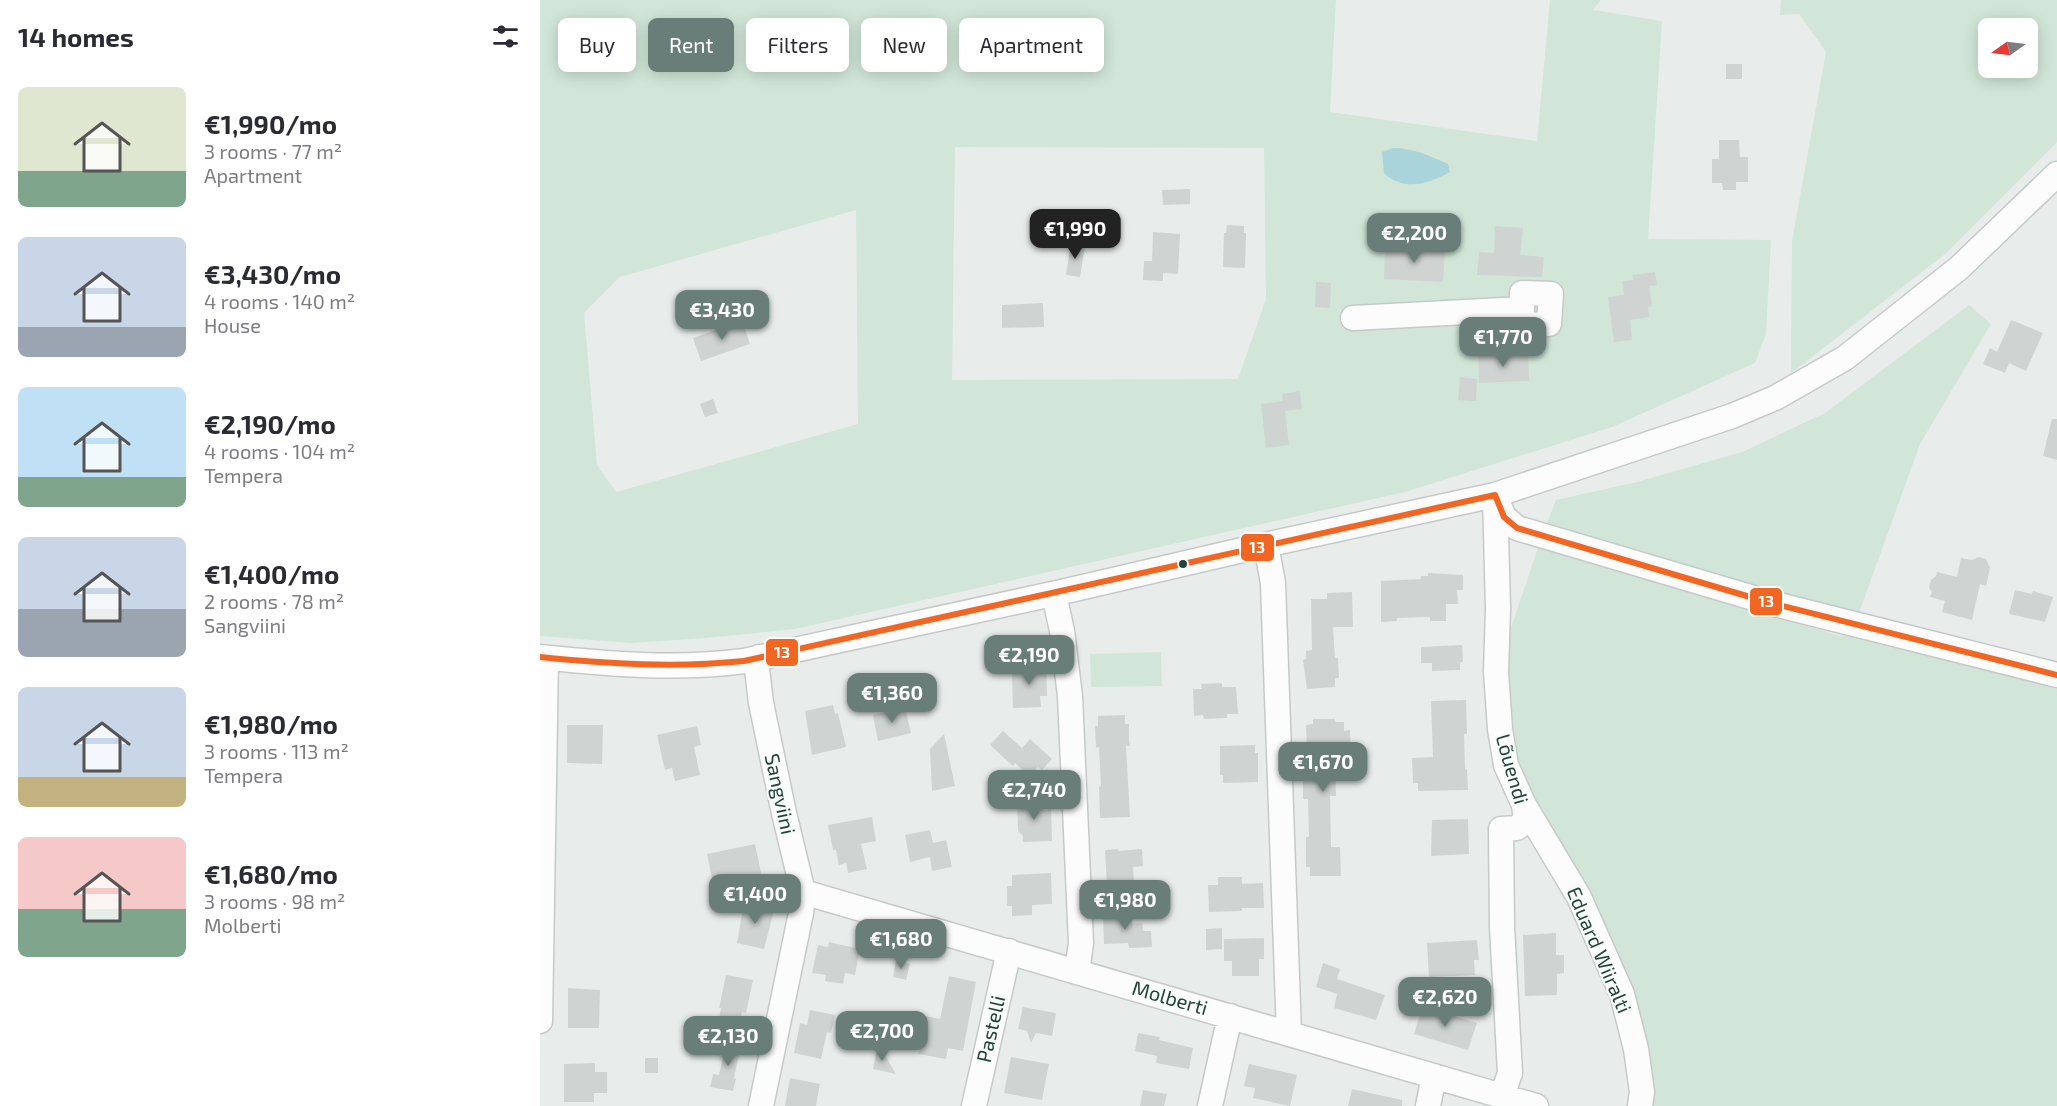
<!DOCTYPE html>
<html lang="en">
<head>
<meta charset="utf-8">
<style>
	body { margin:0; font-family:"Exo 2",sans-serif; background:#f2f2f3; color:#2b2b33; height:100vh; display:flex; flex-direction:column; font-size:22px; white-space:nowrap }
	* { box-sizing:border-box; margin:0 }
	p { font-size:20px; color:#7c7c81 }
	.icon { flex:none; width:33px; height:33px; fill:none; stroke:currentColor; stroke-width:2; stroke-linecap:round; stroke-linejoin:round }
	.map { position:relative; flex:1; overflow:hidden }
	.drawer { display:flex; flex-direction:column; background:#fff; width:540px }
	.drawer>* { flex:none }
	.banner { position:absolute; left:18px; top:18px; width:570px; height:54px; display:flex; gap:12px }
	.needle { width:39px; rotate:256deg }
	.buttons { position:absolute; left:1438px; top:18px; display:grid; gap:12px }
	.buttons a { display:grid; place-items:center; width:60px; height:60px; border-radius:9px; background:#fff; box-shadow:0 3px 15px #0003; font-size:30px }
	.price { position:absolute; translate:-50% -51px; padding:0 14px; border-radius:12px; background:#697e78; color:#fff; font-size:20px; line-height:39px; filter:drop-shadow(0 2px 3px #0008) }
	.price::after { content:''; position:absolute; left:50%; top:36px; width:18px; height:14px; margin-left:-9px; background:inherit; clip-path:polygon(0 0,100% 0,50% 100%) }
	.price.on { background:#222; color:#fff }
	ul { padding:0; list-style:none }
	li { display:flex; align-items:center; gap:18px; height:150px; padding:0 18px }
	li span { display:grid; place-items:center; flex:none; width:168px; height:120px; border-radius:9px; color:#555 }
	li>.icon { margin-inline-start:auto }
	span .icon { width:72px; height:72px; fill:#fffc; stroke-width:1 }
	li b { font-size:26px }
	h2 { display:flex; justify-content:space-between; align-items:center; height:72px; padding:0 18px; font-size:26px }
	.tag { padding:0 21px; border-radius:9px; background:#fff; box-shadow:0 3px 15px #0003; font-size:21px; line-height:54px }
	.tag.on { background:#697e78; color:#fff }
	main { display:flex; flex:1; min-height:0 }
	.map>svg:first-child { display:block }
	.green { fill:#d1e6d8; fill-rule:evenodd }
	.water { fill:#a9d4db }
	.building { fill:#cfd4d2 }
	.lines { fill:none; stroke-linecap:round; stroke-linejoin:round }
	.minor-casing { stroke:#c5cac8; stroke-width:27 }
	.minor { stroke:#fcfcfc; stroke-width:24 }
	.bus-1-casing { stroke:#f7fbf9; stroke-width:10 }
	.bus-1 { stroke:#f26522; stroke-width:6 }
	.bus-dot { fill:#24423a; stroke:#f7fbf9; stroke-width:2 }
	.labels { text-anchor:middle; stroke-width:4.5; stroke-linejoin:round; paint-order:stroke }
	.street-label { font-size:20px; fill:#24423a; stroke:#f7fbf9 }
	.line-badge { stroke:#f7fbf9; stroke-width:2 }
	.badge-label { font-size:16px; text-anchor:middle; font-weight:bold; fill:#fff }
</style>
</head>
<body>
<main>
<section class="drawer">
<h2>14 homes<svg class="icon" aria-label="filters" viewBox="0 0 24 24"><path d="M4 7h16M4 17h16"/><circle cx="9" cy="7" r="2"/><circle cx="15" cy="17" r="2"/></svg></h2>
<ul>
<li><span style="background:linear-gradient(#dfe7d0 70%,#7fa58c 0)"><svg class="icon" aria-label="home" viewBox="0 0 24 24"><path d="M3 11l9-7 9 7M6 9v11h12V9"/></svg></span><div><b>€1,990/mo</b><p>3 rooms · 77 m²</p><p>Apartment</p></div></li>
<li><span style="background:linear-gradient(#c9d6e8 75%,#9aa5b1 0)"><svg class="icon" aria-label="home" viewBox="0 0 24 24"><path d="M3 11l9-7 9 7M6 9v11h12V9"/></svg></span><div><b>€3,430/mo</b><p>4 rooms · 140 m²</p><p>House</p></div></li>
<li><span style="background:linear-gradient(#bfe0f5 75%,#7fa58c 0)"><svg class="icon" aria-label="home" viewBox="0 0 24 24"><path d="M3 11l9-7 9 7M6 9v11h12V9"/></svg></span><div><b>€2,190/mo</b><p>4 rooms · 104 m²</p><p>Tempera</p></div></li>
<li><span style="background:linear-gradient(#c9d6e8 60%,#9aa5b1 0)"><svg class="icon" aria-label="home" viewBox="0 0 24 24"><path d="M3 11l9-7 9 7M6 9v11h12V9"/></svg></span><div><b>€1,400/mo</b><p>2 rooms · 78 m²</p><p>Sangviini</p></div></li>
<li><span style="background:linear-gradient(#c9d6e8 75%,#c2b280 0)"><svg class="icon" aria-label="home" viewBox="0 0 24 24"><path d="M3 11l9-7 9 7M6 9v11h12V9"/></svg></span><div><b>€1,980/mo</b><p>3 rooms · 113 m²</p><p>Tempera</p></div></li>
<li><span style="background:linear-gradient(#f6c9c9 60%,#7fa58c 0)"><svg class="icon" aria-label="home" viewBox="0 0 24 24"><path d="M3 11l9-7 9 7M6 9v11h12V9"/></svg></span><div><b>€1,680/mo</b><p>3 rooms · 98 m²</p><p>Molberti</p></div></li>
</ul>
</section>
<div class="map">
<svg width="1517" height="1106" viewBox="0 0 1517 1106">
	<rect width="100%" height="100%" fill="#e8edeb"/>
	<path class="green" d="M0,0H796L790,112L997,141L1010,0H1061L1053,10L1122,21L1108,239L1231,240L1226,334L1215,363L1072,427L865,492L255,629L166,638L91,643L0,636ZM415,147L724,148L726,299L698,379L412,380ZM316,210L318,424L76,492L57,465L44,313L80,277Z
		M1241,0H1517V142L1404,255L1251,373L1252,241L1286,52L1259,14L1240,15ZM1449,28H1488V68H1449Z
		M1429,305L1451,324L1380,444L1319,613L1035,543L1005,528L1016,500L1097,482L1202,452L1285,413Z
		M1000,542L1057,557L1167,598L1214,608L1299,636L1316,634L1517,687V1106H1111L1096,1049L984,805L956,672Z
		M621,652L622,686L551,687L550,654Z"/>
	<path class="water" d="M853,148C873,148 890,156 908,164L910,172C888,184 864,192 844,173L842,152Z"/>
	<path class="building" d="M1186,64H1202V79H1186Z
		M1179,140H1199L1200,157H1208V182H1196V190H1183L1182,183H1172V159H1179Z
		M650,189V204L623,205L622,190Z
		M687,225L704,226V233H706L705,268L683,267L684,233H686Z
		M955,226L983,228L980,255L1004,257L1002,277L937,275L939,252L954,253Z
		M613,232L640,234L638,274L623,273V281L603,280L604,261H612Z
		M531,243L545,246L540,277L526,275Z
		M845,247L905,249L903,282L844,279Z
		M1115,272L1117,285L1109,286L1112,306L1108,307L1109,317L1090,320L1092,340L1074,342L1068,297L1084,295L1082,281L1093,280L1092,275Z
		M776,282L791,283L790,308L775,307Z
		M503,303L504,327L462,328V305Z
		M1471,320L1503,333L1486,371L1469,363L1465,373L1443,364L1450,348L1457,352Z
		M202,321L210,344L161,361L153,338Z
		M988,353L989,381L939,383L938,354Z
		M920,377L937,379L936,401L918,400Z
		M760,391L762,409L745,411L749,445L726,448L721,404L743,401L742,394Z
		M173,399L178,413L165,417L160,404Z
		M1512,419H1517V460L1503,456Z
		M1439,557L1446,559L1450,568L1446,586L1440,584L1432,620L1402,612L1405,601L1390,597L1392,592L1389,588L1391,580L1396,576L1397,572L1417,577L1421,558L1432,560Z
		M888,573L923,575V590H917L918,604H906V621H890V617L857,618V621L841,622V581L881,579V576H888Z
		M1475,590L1492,594L1493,591L1513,597L1505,622L1469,614Z
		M812,592L813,627H793L795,658H798L799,678H795V687L767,689L763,660L766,659V651L772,650L771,599H787V593Z
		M922,645L923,662H920V670L892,671V663H881V647Z
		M506,664L507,696H500L501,707L473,708L472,675L478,671V666Z
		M682,683V687H696L698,714H687V718L664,719L663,715L654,716L653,689H662L661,684Z
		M926,700L927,734H924L925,769L927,770L928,790L878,791V783H873L872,758L893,757L891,701Z
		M293,705L295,714L298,713L306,747L272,755L265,711Z
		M365,708L371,733L338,741L333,715Z
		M585,715V724H589V740L590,746H586L590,817L560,818L559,787L561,786L559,747L556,748L555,726H558V716Z
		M773,719H795V722H804V731L810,730L811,756L795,757L796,796H790L791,847H800L801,876H770V867H766V837H769L768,799H763V776L768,775L766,725L773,724Z
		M27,725H63L62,764L27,763Z
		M157,726L161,745L154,747L160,775L135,781L132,768L125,770L117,735Z
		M463,731L482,748L490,739L512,759L502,770L498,767L489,776L475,763L473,766L450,745Z
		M404,734L415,786L392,791L390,749Z
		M715,745V753H718V782L683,783V775H680V746Z
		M502,799L503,810L511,809L512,841L483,842V836L478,831L477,800Z
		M332,817L336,841L321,844L327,869L308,873L306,863L299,865L296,850H293L288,825Z
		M928,819L929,854L891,856L892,820Z
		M390,830L393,843L406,840L412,867L392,871L390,857L370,862L365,835Z
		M215,844L222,877L174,888L167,854Z
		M578,849V851L602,849L603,866L593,867L594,885L567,886L565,850Z
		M511,873L512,904L492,905V915L472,916V906H467V886H472V875Z
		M678,877H702V884L723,883L724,908H702V911L669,912L668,885H678Z
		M230,902L233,914L224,949L197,943L203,908Z
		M592,912V924L602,923L603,931H611L612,947L589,948L588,943L564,944L563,914Z
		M682,928V949L666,950V929Z
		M1016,933V955H1024V973L1017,974V995L985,996L983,935Z
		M724,938V959H719V976H692V961H684V939Z
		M937,940L939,960H934L935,975L889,977L887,943Z
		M289,942L320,949L315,975L305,973L303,984L285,981L286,975L272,973L278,945L288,947Z
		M356,961L370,964L366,980L353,977Z
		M783,963L800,969L797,979L845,995L836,1020L794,1008L797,994L776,987Z
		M186,975L213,980L206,1013L202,1012L199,1028L178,1024L181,1008H179Z
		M409,976L436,982L423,1051L408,1048L406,1059L378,1054L386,1016L400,1019Z
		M28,988L60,990L59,1028H28Z
		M883,1004L899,1008L898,1011L937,1023L928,1050L874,1034Z
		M483,1007L516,1013L512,1036L496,1033L491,1043L487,1031L478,1029Z
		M270,1010L295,1015L291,1033L287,1032L281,1059L254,1053L260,1023L267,1025Z
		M598,1033L620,1037L619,1040L653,1048L649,1069L616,1063L617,1056L595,1051Z
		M187,1039L196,1040L201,1046L194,1078L196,1079L193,1091L170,1087L173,1074L179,1075Z
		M338,1044L356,1074L333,1069Z
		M471,1057L509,1064L502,1100L464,1093Z
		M105,1058H118V1073H105Z
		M55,1063V1072H67V1093H54V1102H24V1064Z
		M709,1064L757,1075L750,1106L713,1098L715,1088L704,1086Z
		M250,1078L280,1084L276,1106H245Z
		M812,1089L862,1100V1106H808Z
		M603,1090L627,1094L624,1106H600Z"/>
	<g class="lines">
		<defs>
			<path id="minor" d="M813,318L982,309V293L1011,294L1009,324L981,325L982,309
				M955,495L958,608L956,672L960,729L966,765L984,805L986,820L977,828L961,829L962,927L970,1073L962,1096
				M956,498L964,517L977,528L1227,602L1517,675
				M726,545L733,583L749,1034
				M514,594L522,631L530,696L541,943L537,971
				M0,657C68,664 136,670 204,661L526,591L711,548L955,495L1192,416L1235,398L1305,358L1419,268L1517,174
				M219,657L217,669L221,703L244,813L263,892L261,913L221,1106
				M984,805L1039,897L1082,994L1096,1049L1102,1092L1100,1106
				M263,892L996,1106
				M0,1021L6,658
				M434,1106L469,951
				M670,1106L690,1016
				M888,1106L894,1076"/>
		</defs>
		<use href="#minor" class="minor-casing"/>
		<use href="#minor" class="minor"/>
		<defs>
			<path id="bus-1" d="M955,495L964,517L977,528L1227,602L1517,675
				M0,657C68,664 136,668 204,661L955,495"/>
		</defs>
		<use href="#bus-1" class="bus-1-casing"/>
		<use href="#bus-1" class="bus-1"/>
	</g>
	<circle class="bus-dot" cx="643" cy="564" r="5"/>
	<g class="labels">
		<g class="street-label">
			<text transform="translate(972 769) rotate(74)" y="7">Lõuendi</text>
			<text transform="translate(240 794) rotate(78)" y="7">Sangviini</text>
			<text transform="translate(1059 950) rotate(67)" y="7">Eduard Wiiralti</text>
			<text transform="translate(630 998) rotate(16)" y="7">Molberti</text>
			<text transform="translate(451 1029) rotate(-77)" y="7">Pastelli</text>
		</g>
	</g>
	<g class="line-badge">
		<rect x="700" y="533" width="35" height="29" rx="6" fill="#f26522"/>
		<rect x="1209" y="587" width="34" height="29" rx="6" fill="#f26522"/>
		<rect x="225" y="638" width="34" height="29" rx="6" fill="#f26522"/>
	</g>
	<g class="badge-label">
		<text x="717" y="553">13</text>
		<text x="1226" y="607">13</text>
		<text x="242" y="658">13</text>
	</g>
</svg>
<div class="buttons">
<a><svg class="needle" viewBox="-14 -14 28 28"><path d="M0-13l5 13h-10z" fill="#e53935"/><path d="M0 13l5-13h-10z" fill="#7c7c81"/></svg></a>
</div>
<b class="price on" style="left:535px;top:260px">€1,990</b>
<b class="price" style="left:874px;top:264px">€2,200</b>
<b class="price" style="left:182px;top:341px">€3,430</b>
<b class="price" style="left:963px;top:368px">€1,770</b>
<b class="price" style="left:489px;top:686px">€2,190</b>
<b class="price" style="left:352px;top:724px">€1,360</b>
<b class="price" style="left:783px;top:793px">€1,670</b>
<b class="price" style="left:494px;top:821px">€2,740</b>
<b class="price" style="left:215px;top:925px">€1,400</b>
<b class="price" style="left:585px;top:931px">€1,980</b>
<b class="price" style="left:361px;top:970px">€1,680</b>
<b class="price" style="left:905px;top:1028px">€2,620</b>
<b class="price" style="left:342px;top:1062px">€2,700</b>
<b class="price" style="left:188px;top:1067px">€2,130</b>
<div class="banner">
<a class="tag">Buy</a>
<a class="tag on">Rent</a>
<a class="tag">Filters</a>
<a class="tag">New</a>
<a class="tag">Apartment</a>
</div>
</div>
</main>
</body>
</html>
